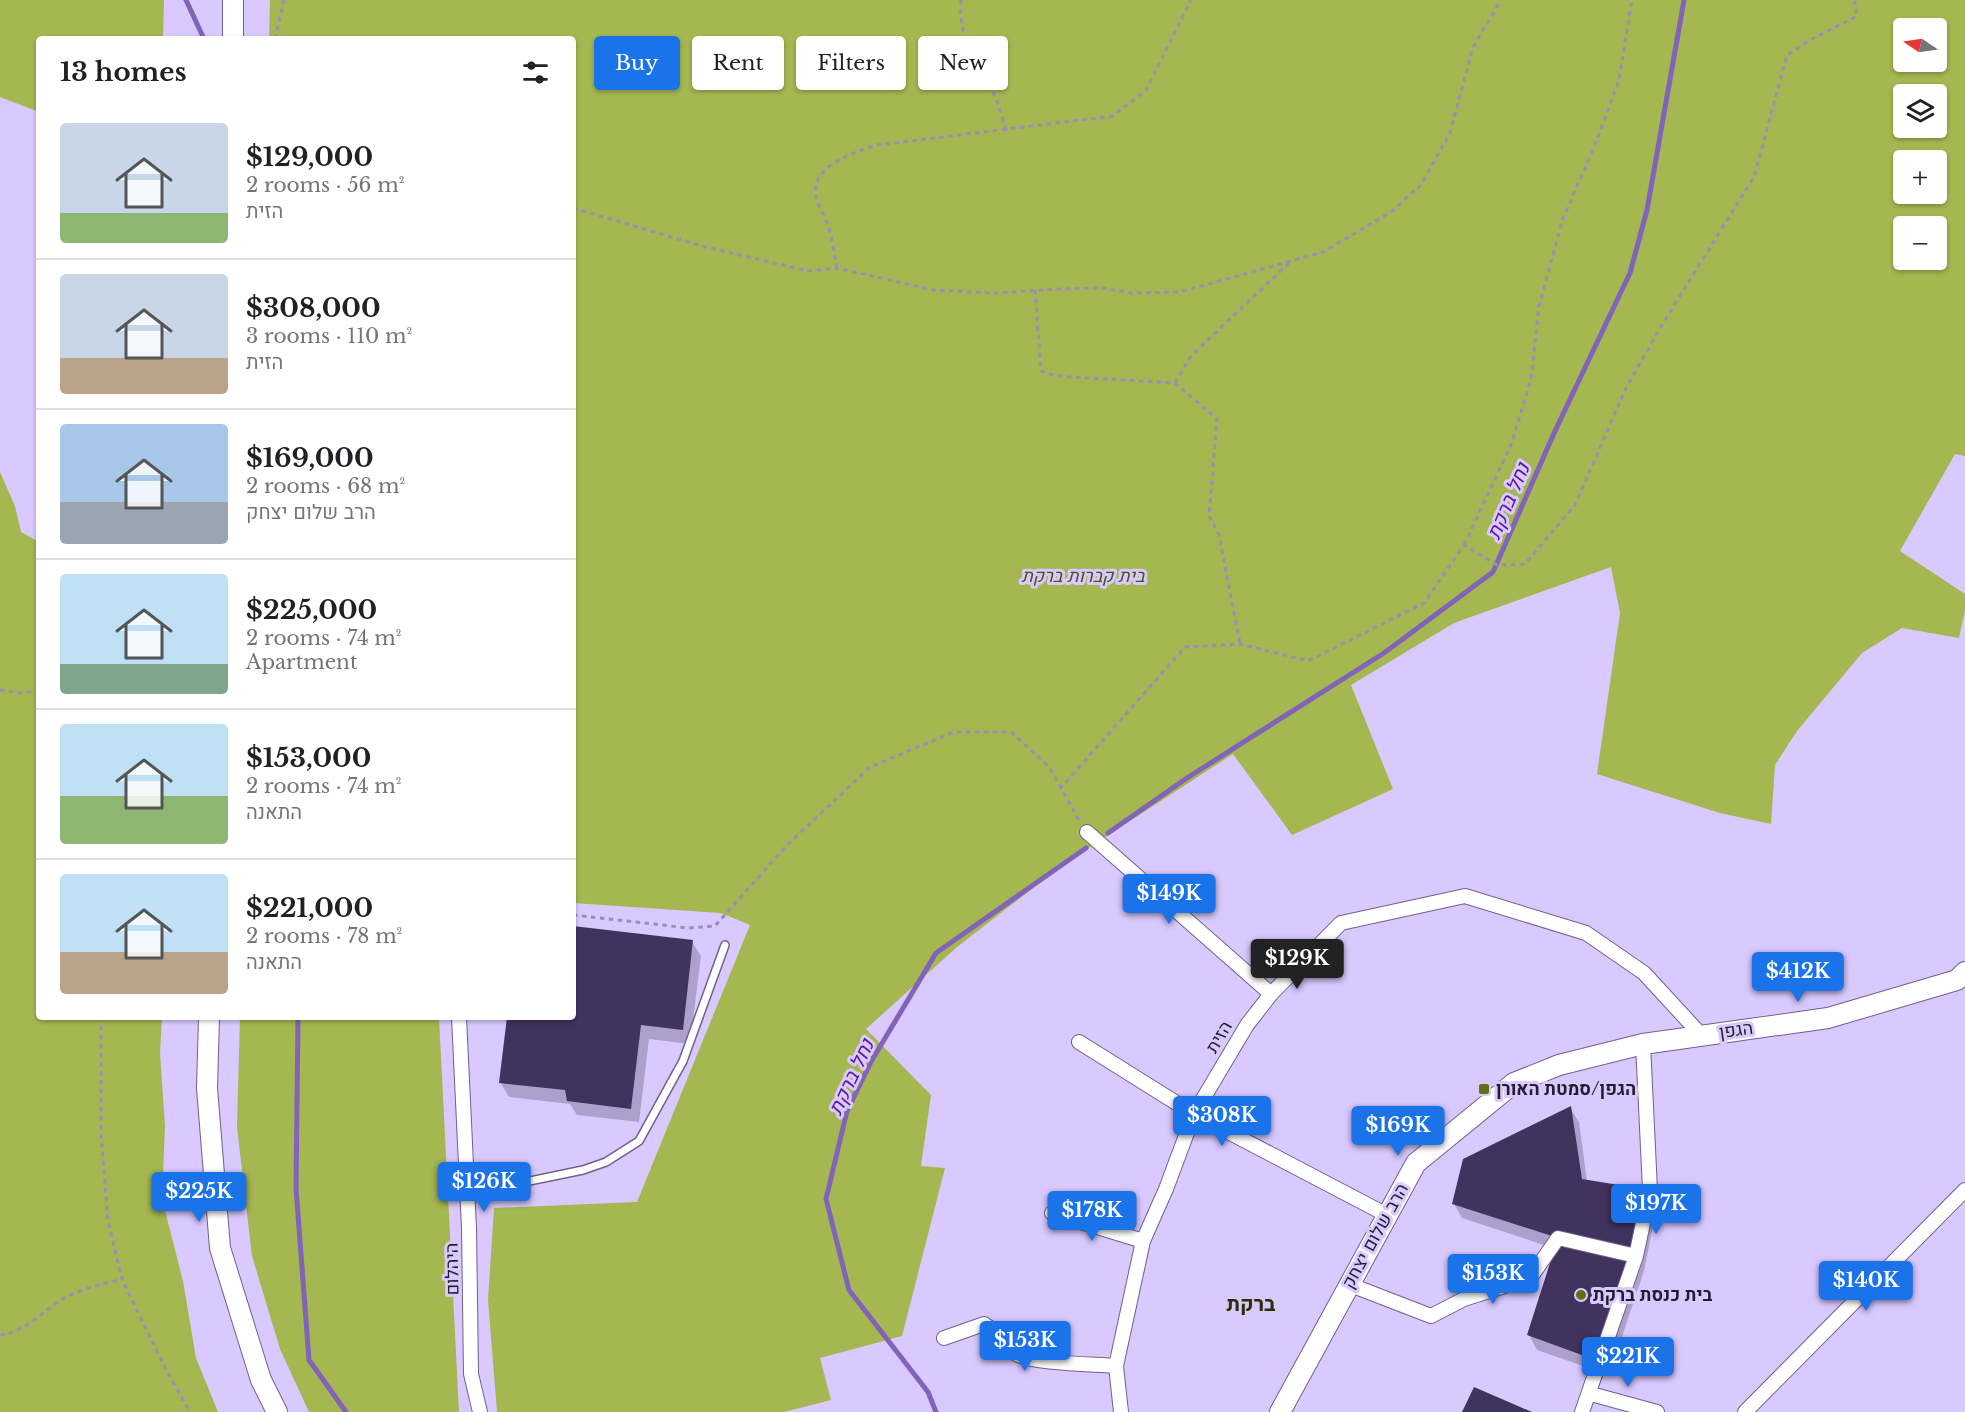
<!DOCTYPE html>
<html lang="en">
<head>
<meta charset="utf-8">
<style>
	body { margin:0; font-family:"Libre Baskerville",Heebo,serif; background:#f6f6f6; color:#202124; height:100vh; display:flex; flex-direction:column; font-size:22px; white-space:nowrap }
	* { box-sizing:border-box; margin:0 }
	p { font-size:20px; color:#757577 }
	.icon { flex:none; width:33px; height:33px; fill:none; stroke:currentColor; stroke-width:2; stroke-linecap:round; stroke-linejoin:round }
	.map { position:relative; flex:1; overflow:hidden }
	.drawer { position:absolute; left:36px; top:36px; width:540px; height:984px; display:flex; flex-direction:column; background:#fff; border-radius:6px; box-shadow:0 2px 4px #0004 }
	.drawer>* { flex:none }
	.banner { position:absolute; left:594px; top:36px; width:570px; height:54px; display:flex; gap:12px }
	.needle { width:39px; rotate:283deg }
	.controls { position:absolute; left:1893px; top:18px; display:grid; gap:12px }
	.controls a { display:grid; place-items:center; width:54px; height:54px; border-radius:6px; background:#fff; box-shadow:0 2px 4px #0004; font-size:30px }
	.price { position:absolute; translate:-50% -51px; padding:0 14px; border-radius:6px; background:#1a73e8; color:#fff; font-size:20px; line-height:39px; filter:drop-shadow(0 2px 3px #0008) }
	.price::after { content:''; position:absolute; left:50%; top:36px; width:18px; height:14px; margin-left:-9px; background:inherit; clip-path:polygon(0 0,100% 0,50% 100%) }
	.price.on { background:#222; color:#fff }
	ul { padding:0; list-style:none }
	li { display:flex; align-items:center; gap:18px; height:150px; padding:0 24px }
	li+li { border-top:2px solid #e0e0e0 }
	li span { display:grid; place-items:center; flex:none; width:168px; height:120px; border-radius:6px; color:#555 }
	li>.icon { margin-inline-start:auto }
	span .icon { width:72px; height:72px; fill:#fffc; stroke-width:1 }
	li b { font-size:26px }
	h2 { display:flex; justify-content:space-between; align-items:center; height:72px; padding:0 24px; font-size:26px }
	.chip { padding:0 21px; border-radius:6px; background:#fff; box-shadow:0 2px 4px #0004; font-size:21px; line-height:54px }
	.chip.on { background:#1a73e8; color:#fff }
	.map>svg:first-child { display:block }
	.green { fill:#a4b750; fill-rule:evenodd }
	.shadow { fill:#0003 }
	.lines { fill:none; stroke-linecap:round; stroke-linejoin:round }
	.stream { stroke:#8263b9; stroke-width:5 }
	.building { fill:#41325e }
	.lane-casing { stroke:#6f608f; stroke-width:10 }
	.street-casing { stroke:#6f608f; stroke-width:16 }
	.secondary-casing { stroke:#6f608f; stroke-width:22 }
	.path { stroke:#9a8db7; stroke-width:3; stroke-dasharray:4.5 4.5; stroke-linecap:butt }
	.lane { stroke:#fff; stroke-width:7 }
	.street { stroke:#fff; stroke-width:14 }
	.secondary { stroke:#fff; stroke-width:20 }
	.poi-dot { fill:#616f19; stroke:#d9c9ff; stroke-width:2 }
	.labels { text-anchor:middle; stroke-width:6; stroke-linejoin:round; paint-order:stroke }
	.park-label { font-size:18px; font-style:italic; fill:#48521a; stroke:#d9c9ff }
	.street-label { font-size:18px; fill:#241d31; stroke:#d9c9ff }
	.poi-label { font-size:18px; font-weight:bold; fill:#241d31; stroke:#d9c9ff; text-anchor:start }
	.water-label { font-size:20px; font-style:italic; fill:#59159f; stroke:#d9c9ff }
	.quarter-label { font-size:21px; font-weight:bold; fill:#282f06; stroke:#d9c9ff }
</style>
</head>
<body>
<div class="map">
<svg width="1965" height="1412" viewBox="0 0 1965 1412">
	<rect width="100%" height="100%" fill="#d9c9ff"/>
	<path class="green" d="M0,0H164L163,39H39V112L0,97Z
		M270,0H1965V456L1955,454L1900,551L1965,594V610L1959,638L1902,628L1862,653L1797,731L1775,765L1771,824L1720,813L1597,774L1620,613L1611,567L1454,623L1351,685L1393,789L1292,835L1233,754L1064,864L957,947L866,1029L931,1095L921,1166L945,1168L902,1336L820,1358L831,1400L784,1412H497L488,1300L494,1208L637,1202L750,925L721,913L573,903V39H269ZM1904,28H1936V62H1904ZM1904,94H1936V128H1904ZM1904,160H1936V194H1904ZM1904,226H1936V260H1904Z
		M0,472L15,506L21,532L39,542V1017H162L160,1053L165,1126L162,1199L183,1281L196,1358L218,1412H0Z
		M240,1017H439L459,1412H309L280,1349L252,1256L237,1127Z"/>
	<path class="shadow" d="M573,928L692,942L701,956L690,1044L649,1039L639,1122L577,1115L570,1104L509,1097L500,1082L508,1017H573Z
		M1570,1108L1579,1122L1587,1181L1649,1191L1657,1206L1644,1271L1609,1375L1537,1350L1529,1335L1556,1249L1462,1218L1454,1204Z"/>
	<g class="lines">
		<path class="stream" d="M186,0L204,39
			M1108,833L1187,778L1384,653L1493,572L1555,431L1630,273L1647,210L1684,0
			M298,1017L296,1188L309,1360L346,1412
			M936,1412L928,1392L849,1290L826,1199L847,1111L872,1060L936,953L1086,848"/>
	</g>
	<path class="building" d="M573,926L693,940L683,1030L641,1025L631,1109L567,1101L565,1090L499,1083L507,1017H573Z
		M1571,1106L1582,1179L1650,1190L1601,1362L1527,1335L1558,1238L1452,1204L1463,1159Z
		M1474,1387L1532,1412H1462Z"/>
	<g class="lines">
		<defs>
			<path id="lane" d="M467,1194L583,1170L606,1162L639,1141L683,1061L725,945"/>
			<path id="street" d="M1087,832L1271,994
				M459,1017L469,1228L471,1374L480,1412
				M1079,1042L1194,1114L1387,1215
				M1052,1213L1143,1241
				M1348,1284L1431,1316L1464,1299L1530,1278L1558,1238L1636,1256
				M944,1338L984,1324C998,1332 1004,1347 1014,1353C1033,1364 1093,1364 1116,1366
				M1591,1394L1657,1412
				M1121,1412L1116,1366L1143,1241L1166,1189L1194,1114L1247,1025L1271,994L1341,923L1465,896L1586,933L1644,973L1701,1035
				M1582,1412L1636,1256L1650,1190L1643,1044
				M1745,1412L1965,1190"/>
			<path id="secondary" d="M233,39V0
				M209,1017L207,1088L220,1248L261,1380L277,1412
				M1280,1412L1416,1163L1514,1083L1559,1065L1643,1044L1828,1018L1957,980L1965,972"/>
		</defs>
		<use href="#lane" class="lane-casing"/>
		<use href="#street" class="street-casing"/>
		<use href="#secondary" class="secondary-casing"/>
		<path class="path" d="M961,0C957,41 981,63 996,99C1000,109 1003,120 1006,130
			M275,39L284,0
			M573,208L702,246L808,271L837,268L934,290L993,293L1062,289L1102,288L1131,293L1180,292L1323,252L1391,212L1421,185L1450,133L1473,47L1501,0
			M837,268C834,254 832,237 827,223C824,214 818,206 816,197C809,166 856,151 878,145L1113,116L1146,90L1191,0
			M1035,290L1041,371L1056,376L1175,383L1217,419L1209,516L1219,535L1240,644
			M1175,383L1191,356L1289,263
			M1464,545L1511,445L1531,379L1539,306L1563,218L1593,150L1619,80L1632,0
			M0,690L20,693L39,691
			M1060,789L1185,647L1240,644L1308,661L1424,603L1464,545L1497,565L1525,564L1575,505L1626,388L1663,323L1754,177L1787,55L1812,39L1857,16L1855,2L1849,0
			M573,915L688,928L715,926L787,845L870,767L954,732H1011L1049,767L1079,820
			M101,1017V1133L108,1221L122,1279L165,1368L190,1412
			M0,1335C28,1332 44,1308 68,1296C84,1288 105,1284 122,1279"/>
		<use href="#lane" class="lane"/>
		<use href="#street" class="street"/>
		<use href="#secondary" class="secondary"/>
	</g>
	<g class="poi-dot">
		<rect x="1478" y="1083" width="12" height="12" rx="3"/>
		<circle cx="1581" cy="1295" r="6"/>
	</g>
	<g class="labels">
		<g class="park-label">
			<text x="1083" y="582">בית קברות ברקת</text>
		</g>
		<g class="street-label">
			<text transform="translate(1736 1030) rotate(-8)" y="6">הגפן</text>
			<text transform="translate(1219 1037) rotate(-59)" y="6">הזית</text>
			<text transform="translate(1375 1236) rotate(-61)" y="6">הרב שלום יצחק</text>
			<text transform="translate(452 1269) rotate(-91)" y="6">היהלום</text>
		</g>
		<g class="poi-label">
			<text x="1496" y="1095">הגפן/סמטת האורן</text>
			<text x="1593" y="1301">בית כנסת ברקת</text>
		</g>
		<g class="water-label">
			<text transform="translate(1508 501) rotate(-67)" y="7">נחל ברקת</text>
			<text transform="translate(851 1077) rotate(-65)" y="7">נחל ברקת</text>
		</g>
		<g class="quarter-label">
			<text x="1251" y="1311">ברקת</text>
		</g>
	</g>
</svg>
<div class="controls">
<a><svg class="needle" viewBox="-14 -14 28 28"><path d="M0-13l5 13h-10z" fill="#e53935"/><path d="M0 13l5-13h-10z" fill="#757577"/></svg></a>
<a><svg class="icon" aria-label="layers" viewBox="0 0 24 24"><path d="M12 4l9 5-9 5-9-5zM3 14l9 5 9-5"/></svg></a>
<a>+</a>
<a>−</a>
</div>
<b class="price" style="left:1169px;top:925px">$149K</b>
<b class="price on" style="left:1297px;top:990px">$129K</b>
<b class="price" style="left:1798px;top:1003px">$412K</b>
<b class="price" style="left:1222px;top:1147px">$308K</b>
<b class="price" style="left:1398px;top:1157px">$169K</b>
<b class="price" style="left:484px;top:1213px">$126K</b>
<b class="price" style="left:199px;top:1223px">$225K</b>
<b class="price" style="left:1656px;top:1235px">$197K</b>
<b class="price" style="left:1092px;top:1242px">$178K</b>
<b class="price" style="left:1493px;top:1305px">$153K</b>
<b class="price" style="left:1866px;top:1312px">$140K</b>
<b class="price" style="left:1025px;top:1372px">$153K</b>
<b class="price" style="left:1628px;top:1388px">$221K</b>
<div class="banner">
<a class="chip on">Buy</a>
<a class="chip">Rent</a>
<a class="chip">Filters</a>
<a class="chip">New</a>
</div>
<section class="drawer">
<h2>13 homes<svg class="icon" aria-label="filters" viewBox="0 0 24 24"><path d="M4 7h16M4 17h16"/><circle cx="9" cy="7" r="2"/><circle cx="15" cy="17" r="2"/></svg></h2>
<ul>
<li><span style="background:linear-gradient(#c9d6e8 75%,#8fb573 0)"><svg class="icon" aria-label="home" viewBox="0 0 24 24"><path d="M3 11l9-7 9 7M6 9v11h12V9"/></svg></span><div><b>$129,000</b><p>2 rooms · 56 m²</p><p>הזית</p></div></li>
<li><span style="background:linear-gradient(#c9d6e8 70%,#b9a48a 0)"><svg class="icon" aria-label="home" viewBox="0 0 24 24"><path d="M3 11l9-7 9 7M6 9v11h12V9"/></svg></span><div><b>$308,000</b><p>3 rooms · 110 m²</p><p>הזית</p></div></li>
<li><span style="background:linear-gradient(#a9c7e8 65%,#9aa5b1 0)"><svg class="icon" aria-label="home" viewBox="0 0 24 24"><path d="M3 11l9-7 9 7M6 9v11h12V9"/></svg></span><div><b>$169,000</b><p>2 rooms · 68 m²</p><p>הרב שלום יצחק</p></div></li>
<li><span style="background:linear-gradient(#bfe0f5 75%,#7fa58c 0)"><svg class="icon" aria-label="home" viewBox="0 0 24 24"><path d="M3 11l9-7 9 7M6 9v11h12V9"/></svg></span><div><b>$225,000</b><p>2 rooms · 74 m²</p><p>Apartment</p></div></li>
<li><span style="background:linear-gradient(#bfe0f5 60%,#8fb573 0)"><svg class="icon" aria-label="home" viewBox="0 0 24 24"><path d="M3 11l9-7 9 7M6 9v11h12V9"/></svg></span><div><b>$153,000</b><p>2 rooms · 74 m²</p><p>התאנה</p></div></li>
<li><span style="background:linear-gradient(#bfe0f5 65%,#b9a48a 0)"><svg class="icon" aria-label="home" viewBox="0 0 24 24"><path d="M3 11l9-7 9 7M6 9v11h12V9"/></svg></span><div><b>$221,000</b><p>2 rooms · 78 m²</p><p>התאנה</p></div></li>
</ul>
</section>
</div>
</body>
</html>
